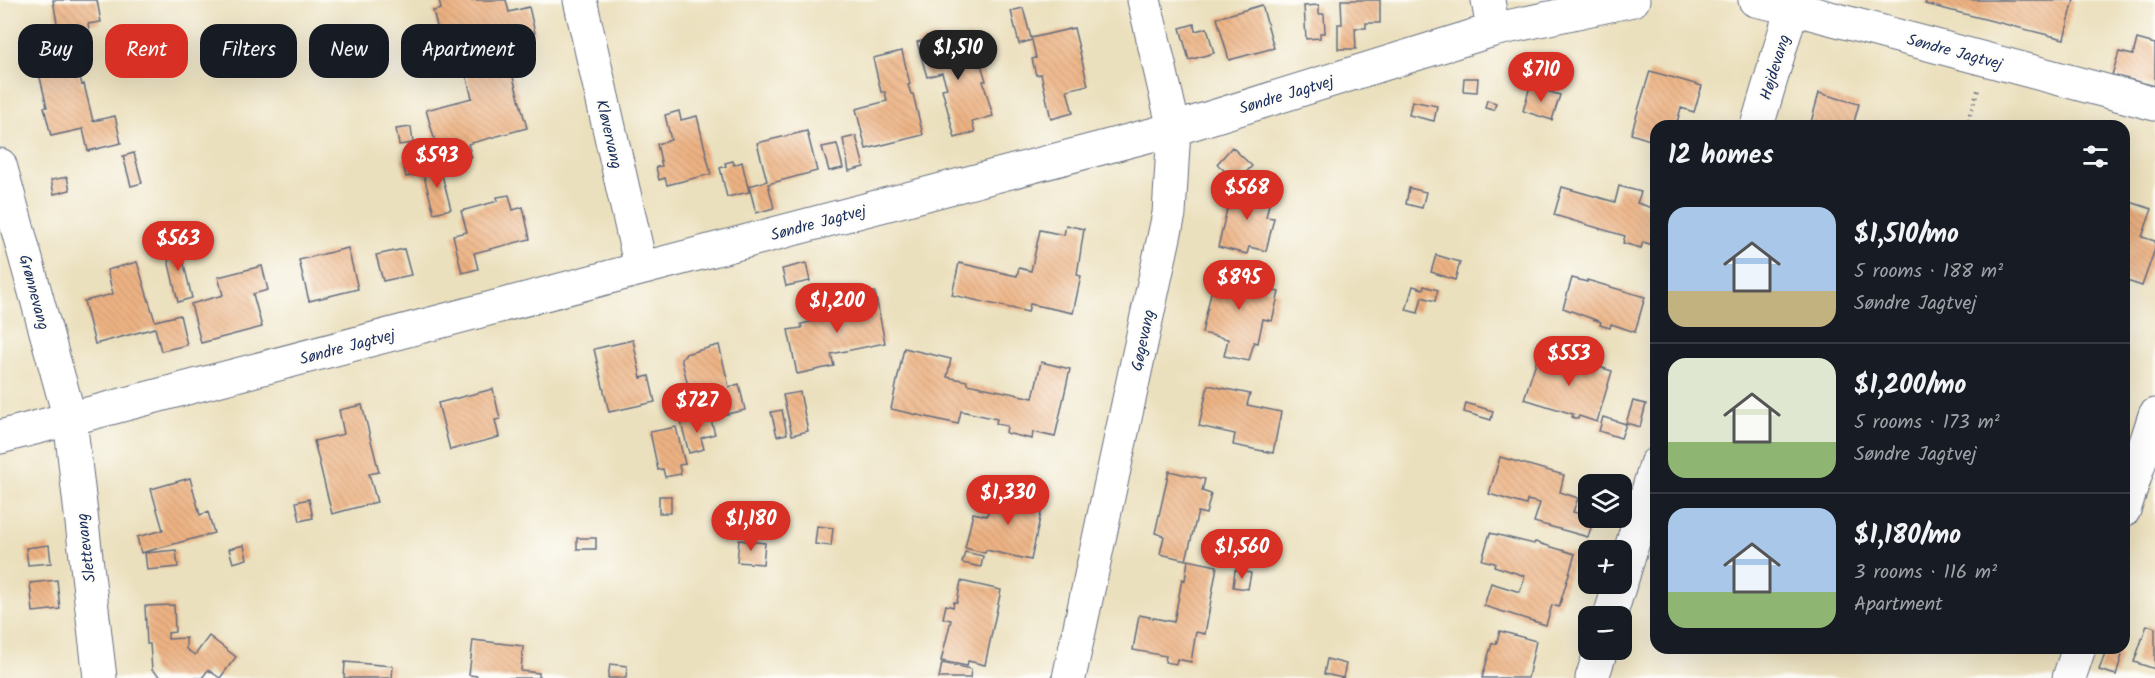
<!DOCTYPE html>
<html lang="en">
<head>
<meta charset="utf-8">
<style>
	body { margin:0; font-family:Kalam,sans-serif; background:#20242c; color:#f1f3f6; height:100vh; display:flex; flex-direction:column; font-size:22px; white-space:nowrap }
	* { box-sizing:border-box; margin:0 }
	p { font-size:20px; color:#9ea1a6 }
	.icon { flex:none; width:33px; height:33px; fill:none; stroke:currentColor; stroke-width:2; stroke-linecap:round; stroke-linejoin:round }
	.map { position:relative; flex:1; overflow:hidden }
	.details { position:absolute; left:1650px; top:120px; width:480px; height:534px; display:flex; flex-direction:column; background:#171b24; border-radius:18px; box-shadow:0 6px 24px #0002 }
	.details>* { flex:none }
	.banner { position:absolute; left:18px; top:24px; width:570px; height:54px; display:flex; gap:12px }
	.controls { position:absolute; left:1578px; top:474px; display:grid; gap:12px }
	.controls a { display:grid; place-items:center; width:54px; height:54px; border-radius:12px; background:#171b24; box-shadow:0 6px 24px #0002; font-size:30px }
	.price { position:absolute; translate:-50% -51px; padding:0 14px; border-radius:21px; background:#d93025; color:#fff; font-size:20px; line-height:39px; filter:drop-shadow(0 2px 3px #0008) }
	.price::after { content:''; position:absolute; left:50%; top:36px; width:18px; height:14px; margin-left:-9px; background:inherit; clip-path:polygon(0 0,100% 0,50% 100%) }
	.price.selected { background:#222; color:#fff }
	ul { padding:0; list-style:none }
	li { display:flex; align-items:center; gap:18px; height:150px; padding:0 18px }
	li+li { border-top:2px solid #363941 }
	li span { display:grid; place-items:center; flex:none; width:168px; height:120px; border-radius:18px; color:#555 }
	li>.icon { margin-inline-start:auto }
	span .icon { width:72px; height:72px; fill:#fffc; stroke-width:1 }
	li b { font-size:26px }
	h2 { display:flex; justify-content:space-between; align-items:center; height:72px; padding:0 18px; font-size:26px }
	.chip { padding:0 21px; border-radius:18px; background:#171b24; box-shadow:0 6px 24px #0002; font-size:21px; line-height:54px }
	.chip.selected { background:#d93025; color:#fff }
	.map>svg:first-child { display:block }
	.building { fill:url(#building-back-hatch) }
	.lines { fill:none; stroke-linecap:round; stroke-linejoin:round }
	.minor-casing { stroke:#646d7f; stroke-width:35 }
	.path { stroke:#646d7f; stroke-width:4; stroke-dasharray:1.5 4.5; stroke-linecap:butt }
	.minor { stroke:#fff; stroke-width:33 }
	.labels { text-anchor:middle; stroke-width:4.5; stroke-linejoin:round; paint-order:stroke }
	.street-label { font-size:16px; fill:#1b2f5e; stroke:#fdfcf7 }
</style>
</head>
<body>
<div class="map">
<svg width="2155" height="678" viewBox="0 0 2155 678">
	<defs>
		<pattern id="building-back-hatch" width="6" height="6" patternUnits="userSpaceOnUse" patternTransform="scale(1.5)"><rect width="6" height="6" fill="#edb282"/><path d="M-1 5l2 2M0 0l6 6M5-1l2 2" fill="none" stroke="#cb9973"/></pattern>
	</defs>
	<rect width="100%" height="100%" fill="#fdfcf7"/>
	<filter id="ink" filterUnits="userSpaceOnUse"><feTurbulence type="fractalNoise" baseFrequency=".0167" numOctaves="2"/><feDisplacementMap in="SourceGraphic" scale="12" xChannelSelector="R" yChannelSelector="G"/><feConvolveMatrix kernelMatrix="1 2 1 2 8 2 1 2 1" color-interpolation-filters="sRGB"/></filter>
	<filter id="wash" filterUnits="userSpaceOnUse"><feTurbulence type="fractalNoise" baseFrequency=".008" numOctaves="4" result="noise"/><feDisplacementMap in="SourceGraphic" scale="24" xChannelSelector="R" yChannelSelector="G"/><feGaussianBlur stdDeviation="1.35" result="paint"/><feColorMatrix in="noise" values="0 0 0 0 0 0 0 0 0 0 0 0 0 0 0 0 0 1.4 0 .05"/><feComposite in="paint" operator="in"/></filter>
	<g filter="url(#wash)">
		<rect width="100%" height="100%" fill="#ebe0bd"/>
		<g id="blocks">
			<path class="building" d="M53,0H97L101,22L88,24L90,36L63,40L61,28L58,29Z
				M439,0H506L509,12L529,7L535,33L512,39L509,28L499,30L500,35L485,38L483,35L460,41L458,33L440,38L433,11L441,9Z
				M1341,0H1380V23H1366V28H1355L1356,49H1338V24H1342Z
				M1927,0H2074L2064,39L1925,4Z
				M1262,5L1274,48L1229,60L1217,18Z
				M1319,5V14H1324L1325,33H1320V38L1306,39L1304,6Z
				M1023,8L1031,38L1074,28L1088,85L1067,90L1073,113L1051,119L1041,74L1036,75L1032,59L1036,58L1032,40L1019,44L1011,11Z
				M1194,24L1195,31L1207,28L1214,53L1189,60L1180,28Z
				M970,36L978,65L981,64L986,81H983L993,116L972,122L975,132L955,138L942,89L947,88L942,73L927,77L917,42L935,37L937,46Z
				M2137,39L2155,44V86L2112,75L2119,52L2133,55Z
				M73,48L82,85L84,84L93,121L115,116L121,143L88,151L83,129L51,136L44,107H47L37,65H40L38,56Z
				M902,51L910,84L908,85L911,94H913L923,135L866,149L856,109L887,101L885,92H881L873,58Z
				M508,59L527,128L468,144L472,157L447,164L443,150L438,152L426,110L472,98L465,71Z
				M1650,71L1702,86L1694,112L1681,108L1676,126H1656V142L1631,134Z
				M1464,78H1478L1477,92L1463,91Z
				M1530,86L1560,95L1552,120L1523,111Z
				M1819,93L1859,104L1853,126H1810Z
				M1487,100L1496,103L1494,110L1485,108Z
				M1412,101L1437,106L1434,121L1409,115Z
				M679,111L681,120L697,116L711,174L667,185L665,178L659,180L656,167L662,166L657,144L671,140L665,115Z
				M411,127L413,143L399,145L396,129Z
				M807,131L817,171L768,184L774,208L756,213L749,186L767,181L757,143Z
				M856,136L864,167L849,171L843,139Z
				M837,144L843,168L829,171L822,147Z
				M1232,147L1252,166L1237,182L1217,164Z
				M134,153L142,183L131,186L123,156Z
				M414,157L418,174L406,177L402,159Z
				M733,161L734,165L742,162L749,192L727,197L720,168L726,166L725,163Z
				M439,164L451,209L434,213L422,169Z
				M67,177L70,190L54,194L51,180Z
				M1237,183L1272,191L1266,217L1274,218L1266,251L1249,247L1247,254L1218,247L1227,209H1231Z
				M1619,186L1641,192L1637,203L1656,209V246L1643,242L1641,248L1623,243L1625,236L1554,215L1562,187L1615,202Z
				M1409,188L1426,192L1422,208L1406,204Z
				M509,195L513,210L523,207L530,239L474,253L478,269L462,273L453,235L467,232L461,211L498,201L497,197Z
				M2124,200L2152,209L2142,237L2155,241V249L2142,286L2124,280Z
				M1066,225L1084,229L1077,275L1081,276L1073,313L1030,304L1028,312L952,295L959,263L1017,276L1019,268L1031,271L1040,230L1064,235Z
				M179,243L192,298L178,302L165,247Z
				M348,248L358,289L309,301L299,260Z
				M404,249L411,275L383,281L376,255Z
				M1436,255L1460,262L1455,280L1431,272Z
				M137,262L155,321L180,315L187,345L161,351L155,328L95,344L84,301L113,294L107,270Z
				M806,263L810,281L786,286L782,269Z
				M1220,265L1263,275L1261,288L1279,292L1272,321L1263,319L1258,343L1254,342L1249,361L1224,356L1228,339L1202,333L1212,288L1237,293L1238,286L1217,280Z
				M262,266L268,290L253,294L262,327L201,343L191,304L223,295L218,277Z
				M1572,278L1587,282V280L1645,297L1635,332L1611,324L1610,328L1600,325L1601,322L1563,308Z
				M1413,286L1423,289L1424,286L1438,290L1435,301L1422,297L1418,313L1406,310Z
				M875,292L885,343L831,354L834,366L797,374L788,330L802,328L801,324L841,315L838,300Z
				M633,340L641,378L649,376L655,402L609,412L594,349Z
				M719,345L729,387L739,384L745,410L723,415L721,406L699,411L693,389L689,390L681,358L685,356V354Z
				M904,348L951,359L947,377L967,381V384L1033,398L1041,362L1070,369L1055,437L1033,432L1032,439L1006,433L1007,426L996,424L997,419L961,411L958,424L891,409Z
				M1539,353L1592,369L1593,365L1612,371L1597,422L1579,416L1578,419L1572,417L1573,414L1524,399Z
				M1208,385L1250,394L1247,405L1281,412L1273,453L1233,445L1235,434L1199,426Z
				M493,389L500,419L495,420L499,437L450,450L438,403Z
				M800,392L808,431L792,435L783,395Z
				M1633,401L1646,404L1640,427L1626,423Z
				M1466,403L1493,411L1491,420L1464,412Z
				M362,405L379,472L369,474L377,502L332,514L314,441L344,434L339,410Z
				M782,410L787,434L777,436L771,412Z
				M1603,417L1626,424L1621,438L1599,431Z
				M696,420L697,424L711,420L715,434L701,438L704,449L689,453L681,423Z
				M676,427L685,464L679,465L681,474L665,477L663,469L658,470L650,432Z
				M1500,457L1564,475L1560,492L1578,498L1573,512L1594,518L1588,537L1534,522L1540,503L1527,500L1526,505L1489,494Z
				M1169,471L1205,479L1202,491L1211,494L1206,514L1198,512L1186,560L1160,554L1164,536L1155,533Z
				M190,478L200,515L208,512L214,533L141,553L137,537L163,530L151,489Z
				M1020,484L1043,489L1037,512L1041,513L1031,560L986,550L985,553L965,548L973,513L987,516L990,502L1015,507Z
				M659,496H671V513H659Z
				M309,499L313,518L300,521L296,502Z
				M817,526L833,528L831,546L815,544Z
				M1490,533L1534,544L1535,542L1575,554L1559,607L1552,605L1546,625L1484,606L1491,583L1520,592L1525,576L1494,566L1495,563L1482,560Z
				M577,538H596V549H577Z
				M739,540L765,543L763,564L737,562Z
				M49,545L51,563L28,565L26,548Z
				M244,545L247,559L233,563L229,549Z
				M176,550L178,567L147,570L145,553Z
				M965,552L983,556L981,567L962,563Z
				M1188,560L1217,566L1205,634L1196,632L1191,662L1177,659L1176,664L1165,662L1166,656L1133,650L1139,615L1174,622L1182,579L1185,580Z
				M1235,570L1251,573L1248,589L1233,587Z
				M57,580L60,609L33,612L30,583Z
				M961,581L1001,590L985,665L968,661L967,666L941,661L951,620L943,618L946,605L953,607L954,602H957Z
				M174,605L175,632L168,633V639L186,638V649L195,655L209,636L236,657L220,678L208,670L202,678H162L152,670L150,644H147L145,606Z
				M2147,625L2155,628V669L2134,662Z
				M1500,631L1536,641L1528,678H1482L1492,643L1496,644Z
				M473,640L523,646L521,671L539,673V678H477V676L469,675Z
				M2106,650L2122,655L2116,675L2099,670Z
				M1327,659L1346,664L1343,678L1324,674Z
				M345,662L393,666L392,678H344Z
				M942,663L971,669L970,678H939Z
				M610,664L627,666L626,678H608Z"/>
		</g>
	</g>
	<g filter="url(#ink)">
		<use href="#blocks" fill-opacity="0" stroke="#646d7f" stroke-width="1.5"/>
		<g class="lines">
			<defs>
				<path id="minor" d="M580,0L641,268
					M1488,0L1493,30
					M1755,0L1792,8L2155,104
					M1757,126L1792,8
					M0,165L70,419L100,678
					M0,437L1174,129L1493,30L1633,0
					M2124,510L2155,415
					M1622,579L1656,464
					M1610,616L1620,584
					M1069,678L1169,214L1174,129L1144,0
					M1592,678L1601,650
					M2069,678L2079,648"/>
			</defs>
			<use href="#minor" class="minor-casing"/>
			<path class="path" d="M1966,126L1978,90"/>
			<use href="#minor" class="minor"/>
		</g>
	</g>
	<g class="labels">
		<g class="street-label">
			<text transform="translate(1955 51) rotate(15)" y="6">Søndre Jagtvej</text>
			<text transform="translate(1774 67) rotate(-73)" y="6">Højdevang</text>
			<text transform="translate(1286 94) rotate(-17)" y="6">Søndre Jagtvej</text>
			<text transform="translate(610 134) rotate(77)" y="6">Kløvervang</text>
			<text transform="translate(818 222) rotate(-15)" y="6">Søndre Jagtvej</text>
			<text transform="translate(35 292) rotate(75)" y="6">Grønnevang</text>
			<text transform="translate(1142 340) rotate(-78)" y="6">Gøgevang</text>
			<text transform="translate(347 346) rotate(-15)" y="6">Søndre Jagtvej</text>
			<text transform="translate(85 548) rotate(-97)" y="6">Slettevang</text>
		</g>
	</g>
</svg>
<div class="controls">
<a><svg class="icon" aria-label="layers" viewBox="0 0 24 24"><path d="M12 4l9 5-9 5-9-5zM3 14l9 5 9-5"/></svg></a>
<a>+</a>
<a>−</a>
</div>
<b class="price selected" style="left:958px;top:81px">$1,510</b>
<b class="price" style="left:1541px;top:103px">$710</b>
<b class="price" style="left:437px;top:189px">$593</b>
<b class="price" style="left:1247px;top:221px">$568</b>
<b class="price" style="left:178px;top:272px">$563</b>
<b class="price" style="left:1239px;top:311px">$895</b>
<b class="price" style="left:837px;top:334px">$1,200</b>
<b class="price" style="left:1569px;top:387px">$553</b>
<b class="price" style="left:697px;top:434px">$727</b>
<b class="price" style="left:1008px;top:526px">$1,330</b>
<b class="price" style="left:751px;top:552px">$1,180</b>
<b class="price" style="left:1242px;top:580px">$1,560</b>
<div class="banner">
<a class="chip">Buy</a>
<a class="chip selected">Rent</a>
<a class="chip">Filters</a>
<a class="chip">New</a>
<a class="chip">Apartment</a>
</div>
<section class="details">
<h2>12 homes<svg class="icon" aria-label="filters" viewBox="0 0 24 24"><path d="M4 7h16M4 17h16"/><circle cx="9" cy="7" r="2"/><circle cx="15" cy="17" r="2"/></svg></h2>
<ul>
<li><span style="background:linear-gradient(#a9c7e8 70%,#c2b280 0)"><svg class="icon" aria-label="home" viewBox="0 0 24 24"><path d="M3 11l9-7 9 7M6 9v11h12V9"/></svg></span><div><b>$1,510/mo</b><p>5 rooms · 188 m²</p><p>Søndre Jagtvej</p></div></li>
<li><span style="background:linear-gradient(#dfe7d0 70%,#8fb573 0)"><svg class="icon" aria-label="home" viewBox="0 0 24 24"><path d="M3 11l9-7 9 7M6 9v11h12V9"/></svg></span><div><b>$1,200/mo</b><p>5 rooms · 173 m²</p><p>Søndre Jagtvej</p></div></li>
<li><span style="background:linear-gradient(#a9c7e8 70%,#8fb573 0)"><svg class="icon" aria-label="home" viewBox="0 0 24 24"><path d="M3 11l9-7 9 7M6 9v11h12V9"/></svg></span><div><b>$1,180/mo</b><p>3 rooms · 116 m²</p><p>Apartment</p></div></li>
</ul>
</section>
</div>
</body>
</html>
